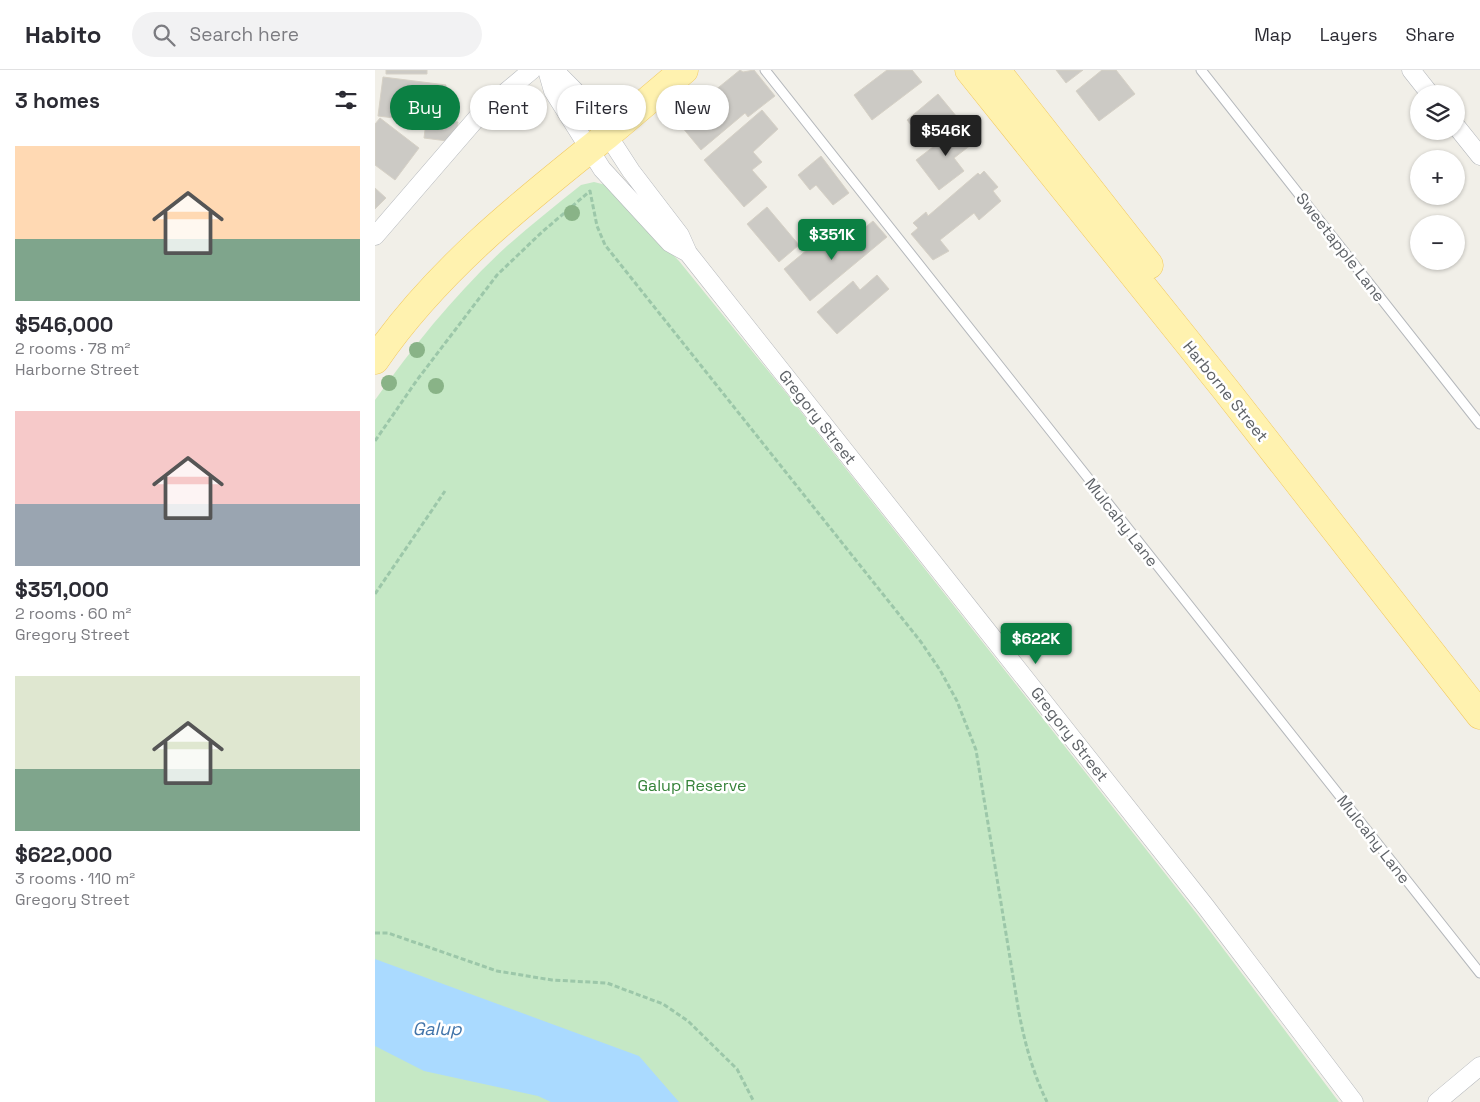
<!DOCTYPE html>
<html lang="en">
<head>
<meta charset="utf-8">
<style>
	body { margin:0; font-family:"Space Grotesk",sans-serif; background:#f2f2f3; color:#2b2b33; height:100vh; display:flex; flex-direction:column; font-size:19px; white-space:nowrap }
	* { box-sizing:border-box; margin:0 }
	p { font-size:16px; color:#7c7c81 }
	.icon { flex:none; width:28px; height:28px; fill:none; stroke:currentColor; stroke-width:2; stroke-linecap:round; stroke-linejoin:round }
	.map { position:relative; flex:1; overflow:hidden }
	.details { display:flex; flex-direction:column; background:#fff; width:375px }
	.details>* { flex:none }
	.banner { position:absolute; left:15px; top:15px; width:475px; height:45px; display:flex; gap:10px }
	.fabs { position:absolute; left:1035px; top:15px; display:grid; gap:10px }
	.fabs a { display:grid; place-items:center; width:55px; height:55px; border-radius:50%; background:#fff; box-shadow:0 1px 4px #0004; font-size:25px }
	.price { position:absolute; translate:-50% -42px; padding:0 11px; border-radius:5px; background:#0b8043; color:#fff; font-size:16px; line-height:32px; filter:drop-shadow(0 1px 2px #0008) }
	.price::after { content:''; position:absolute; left:50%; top:30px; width:15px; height:11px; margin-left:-8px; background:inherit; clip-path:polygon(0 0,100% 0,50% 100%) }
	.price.current { background:#222; color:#fff }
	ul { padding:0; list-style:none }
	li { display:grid; align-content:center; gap:10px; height:265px; padding:0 15px }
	li span { display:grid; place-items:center; height:155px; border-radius:0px; color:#555 }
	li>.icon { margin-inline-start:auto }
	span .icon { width:90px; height:90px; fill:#fffc; stroke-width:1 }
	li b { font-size:21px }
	h2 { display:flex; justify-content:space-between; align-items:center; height:60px; padding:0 15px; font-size:21px }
	.chip { padding:0 18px; border-radius:22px; background:#fff; box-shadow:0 1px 4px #0004; font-size:18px; line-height:45px }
	.chip.current { background:#0b8043; color:#fff }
	header { display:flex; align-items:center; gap:30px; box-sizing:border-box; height:70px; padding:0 25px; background:#fff; border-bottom:1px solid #e1e1e2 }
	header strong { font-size:24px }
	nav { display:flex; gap:28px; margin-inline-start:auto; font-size:18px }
	.search { width:350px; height:45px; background:#f2f2f3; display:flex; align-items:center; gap:12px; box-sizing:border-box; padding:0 18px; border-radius:28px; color:#7c7c81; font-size:19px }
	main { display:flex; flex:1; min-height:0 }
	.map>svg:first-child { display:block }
	.green { fill:#c5e8c5 }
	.water { fill:#aadaff }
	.building { fill:#cccac5; stroke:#d6d1c6 }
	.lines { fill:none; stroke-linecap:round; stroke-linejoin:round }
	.service-casing { stroke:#b5b8bc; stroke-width:11 }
	.minor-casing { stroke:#b5b8bc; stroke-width:19 }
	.primary-casing { stroke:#f2c960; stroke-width:29 }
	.path { stroke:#9cc7a9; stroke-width:3; stroke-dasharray:5 2.5; stroke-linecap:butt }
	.service { stroke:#fff; stroke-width:9 }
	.minor { stroke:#fff; stroke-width:18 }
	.primary { stroke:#fff2af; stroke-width:28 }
	.tree { fill:#89b387 }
	.labels { text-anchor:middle; stroke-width:5; stroke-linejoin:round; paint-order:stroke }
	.street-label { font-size:16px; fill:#5f6368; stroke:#fff }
	.park-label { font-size:16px; fill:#348238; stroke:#fff }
	.water-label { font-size:18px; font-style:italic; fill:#4174aa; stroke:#fff }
</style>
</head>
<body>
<header>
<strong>Habito</strong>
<div class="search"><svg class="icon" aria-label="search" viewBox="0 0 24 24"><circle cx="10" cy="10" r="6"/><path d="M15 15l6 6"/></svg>Search here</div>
<nav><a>Map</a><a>Layers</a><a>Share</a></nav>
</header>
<main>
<section class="details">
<h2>3 homes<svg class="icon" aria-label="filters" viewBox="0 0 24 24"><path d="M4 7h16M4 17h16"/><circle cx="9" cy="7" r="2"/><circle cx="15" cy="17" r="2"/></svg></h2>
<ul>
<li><span style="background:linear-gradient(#ffd9b3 60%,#7fa58c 0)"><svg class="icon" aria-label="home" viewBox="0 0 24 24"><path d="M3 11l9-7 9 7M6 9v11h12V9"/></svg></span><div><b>$546,000</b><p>2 rooms · 78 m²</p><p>Harborne Street</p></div></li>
<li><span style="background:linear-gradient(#f6c9c9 60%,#9aa5b1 0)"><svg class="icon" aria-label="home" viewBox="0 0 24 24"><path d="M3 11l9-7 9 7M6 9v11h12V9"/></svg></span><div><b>$351,000</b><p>2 rooms · 60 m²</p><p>Gregory Street</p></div></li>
<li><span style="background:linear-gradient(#dfe7d0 60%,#7fa58c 0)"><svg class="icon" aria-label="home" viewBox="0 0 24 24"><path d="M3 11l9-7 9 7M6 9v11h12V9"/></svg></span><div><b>$622,000</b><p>3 rooms · 110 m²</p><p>Gregory Street</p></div></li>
</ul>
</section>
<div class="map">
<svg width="1105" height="1032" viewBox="0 0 1105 1032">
	<rect width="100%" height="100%" fill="#f1efe8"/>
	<path class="green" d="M219,112L231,115L304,191L412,324L822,844L964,1032H0V330C39,275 82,222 132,176C156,155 181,135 206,115Z"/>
	<path class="water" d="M0,889L264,986L304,1032H176L163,1026L49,1001L0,976Z"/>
	<path class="building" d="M11,0H52V4H11Z
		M365,0L368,2L379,0L400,26L373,47L370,43L326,80L302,51Z
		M512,0H537L547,12L497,50L479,25Z
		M681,0H708L691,13Z
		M727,0H741L760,24L724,51L701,21Z
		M8,7L71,15L66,50L83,52L80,72L49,68L51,52L3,46Z
		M563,24L582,47L551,73L532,50Z
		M387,40L403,59L378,82L387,92L377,100L392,117L369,137L329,90Z
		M5,48L44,78L20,110L0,95V54Z
		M588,54L601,71L579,88L589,101L564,120L541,90Z
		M446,86L474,123L458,135L441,115L435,120L423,105Z
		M609,101L623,117L618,121L626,131L604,150L599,143L565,170L574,181L558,190L536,164L543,158L538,153L551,142L553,146L603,103L605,105Z
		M0,118L11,128L0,139Z
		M392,137L424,175L404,192L372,154Z
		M498,151L512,167L435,231L409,199L444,170L456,185Z
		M502,205L514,219L462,264L442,242L478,211L485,220Z"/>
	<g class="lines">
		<defs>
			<path id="service" d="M390,0L1105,903
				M826,0L1105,354"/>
			<path id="minor" d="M172,0L178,21L227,99L295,173L313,183
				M179,0L199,20L217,41L256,101L305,165L313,183L831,837L979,1032
				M1036,0L1055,24
				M1081,56L1105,86
				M0,166L107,42L157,0
				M1062,1032L1105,996"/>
			<path id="primary" d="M594,0L851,320L1105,645
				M621,0L774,195
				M0,290C61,201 147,133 231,66C257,44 283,22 309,0"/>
		</defs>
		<use href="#service" class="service-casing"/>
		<use href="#minor" class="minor-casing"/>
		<use href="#primary" class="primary-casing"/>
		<path class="path" d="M0,371L42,310L122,205L167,162L215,121L222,156L230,175L546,572L565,600L582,631L601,680L644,943C650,974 658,1003 672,1032
			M0,524L70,421
			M0,863H13L122,901L177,910L232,913L288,934L313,951L362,999L379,1032"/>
		<use href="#service" class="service"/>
		<use href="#minor" class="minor"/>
		<use href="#primary" class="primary"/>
	</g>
	<g class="tree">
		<circle cx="197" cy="143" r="8"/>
		<circle cx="42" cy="280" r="8"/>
		<circle cx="14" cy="313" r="8"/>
		<circle cx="61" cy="316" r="8"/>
	</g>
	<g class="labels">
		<g class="street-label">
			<text transform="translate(966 177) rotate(52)" y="6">Sweetapple Lane</text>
			<text transform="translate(851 321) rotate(51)" y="6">Harborne Street</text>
			<text transform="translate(443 347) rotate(52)" y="6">Gregory Street</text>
			<text transform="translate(747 452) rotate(52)" y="6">Mulcahy Lane</text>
			<text transform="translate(695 664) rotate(52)" y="6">Gregory Street</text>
			<text transform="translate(999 769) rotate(52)" y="6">Mulcahy Lane</text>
		</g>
		<g class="park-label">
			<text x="317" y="721">Galup Reserve</text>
		</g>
		<g class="water-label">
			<text x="62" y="965">Galup</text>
		</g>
	</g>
</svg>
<div class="fabs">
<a><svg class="icon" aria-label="layers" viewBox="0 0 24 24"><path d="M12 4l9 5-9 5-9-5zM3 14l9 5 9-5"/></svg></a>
<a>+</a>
<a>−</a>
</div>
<b class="price current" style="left:571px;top:87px">$546K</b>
<b class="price" style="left:457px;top:191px">$351K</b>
<b class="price" style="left:661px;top:595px">$622K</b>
<div class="banner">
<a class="chip current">Buy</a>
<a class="chip">Rent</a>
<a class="chip">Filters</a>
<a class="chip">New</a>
</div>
</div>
</main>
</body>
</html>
